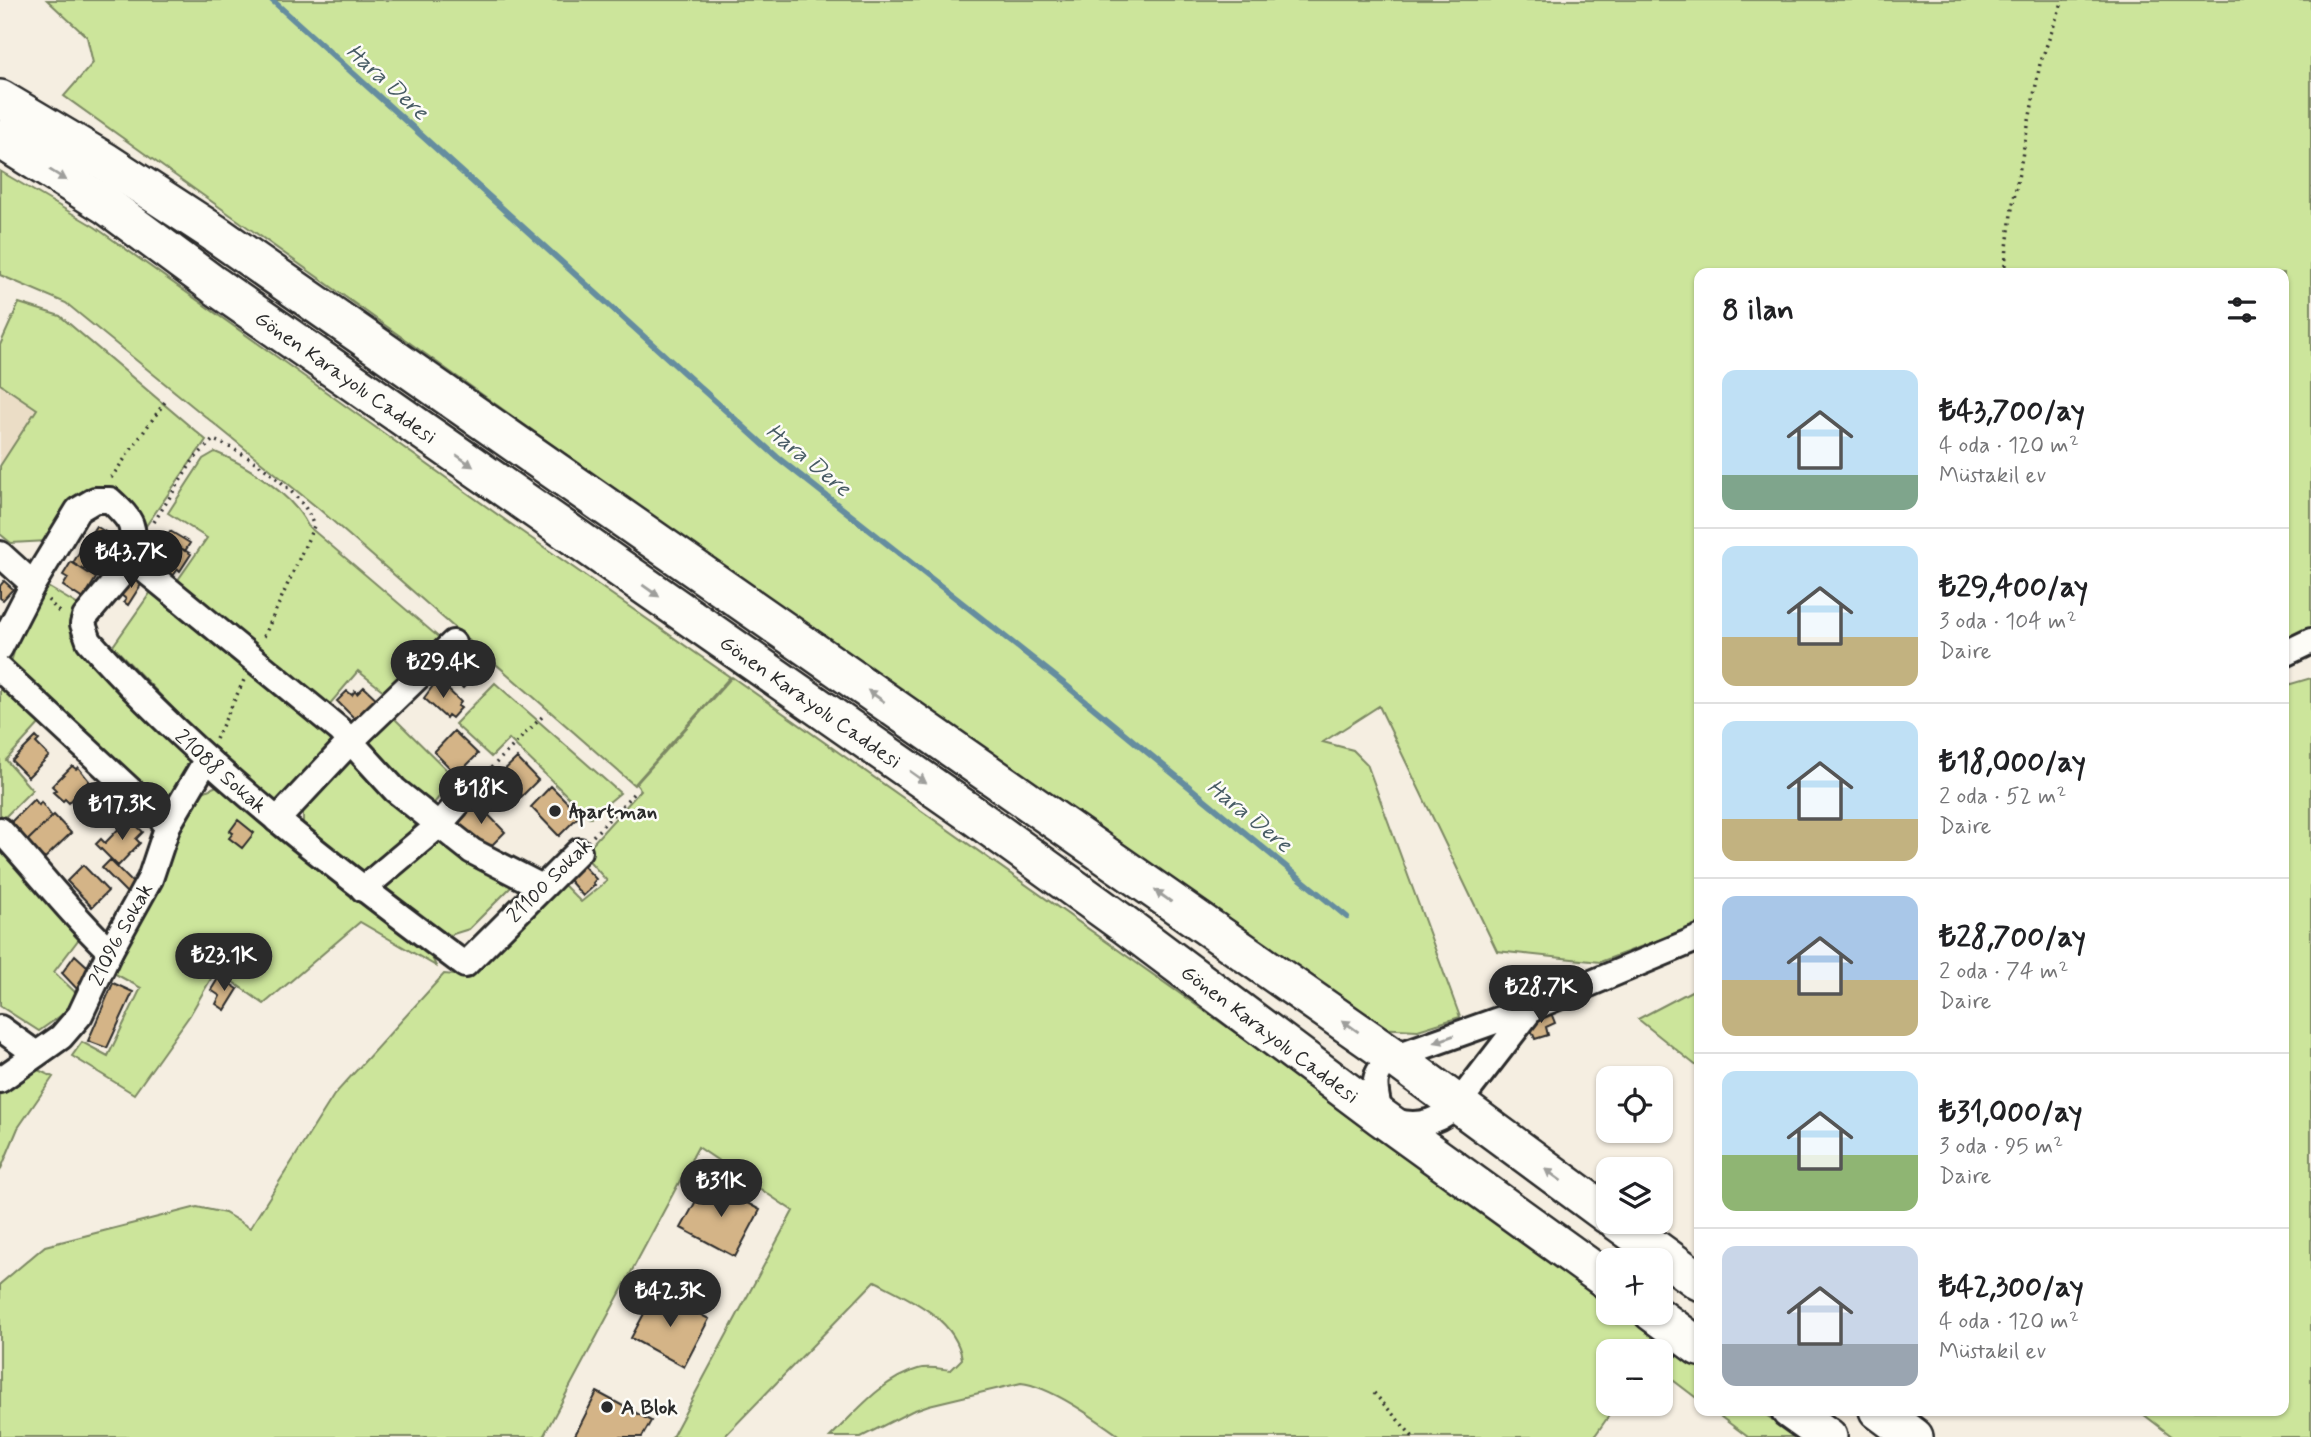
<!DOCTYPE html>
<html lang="tr">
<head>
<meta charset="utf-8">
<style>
	body { margin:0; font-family:Mynerve,sans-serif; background:#f6f6f6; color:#202124; height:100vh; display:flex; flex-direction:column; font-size:26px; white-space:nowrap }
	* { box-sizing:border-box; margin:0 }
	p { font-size:23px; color:#757577 }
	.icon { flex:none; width:38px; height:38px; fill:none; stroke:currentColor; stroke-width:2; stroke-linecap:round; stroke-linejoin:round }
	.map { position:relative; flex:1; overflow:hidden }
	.sheet { position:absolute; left:1694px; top:268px; width:595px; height:1148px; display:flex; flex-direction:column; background:#fff; border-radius:14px; box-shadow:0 2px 5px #0004 }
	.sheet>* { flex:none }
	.buttons { position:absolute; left:1596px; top:1066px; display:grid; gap:14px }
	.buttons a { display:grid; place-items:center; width:77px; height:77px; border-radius:14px; background:#fff; box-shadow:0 2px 5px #0004; font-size:35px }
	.price { position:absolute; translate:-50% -60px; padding:0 16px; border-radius:24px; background:#2b2b2b; color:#fff; font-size:23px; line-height:46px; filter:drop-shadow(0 2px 4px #0008) }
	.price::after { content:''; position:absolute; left:50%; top:42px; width:21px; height:16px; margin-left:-10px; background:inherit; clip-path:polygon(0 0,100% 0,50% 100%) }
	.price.active { background:#222; color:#fff }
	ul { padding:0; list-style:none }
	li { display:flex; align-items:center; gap:21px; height:175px; padding:0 28px }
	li+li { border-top:2px solid #e0e0e0 }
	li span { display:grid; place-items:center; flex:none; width:196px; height:140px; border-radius:14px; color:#555 }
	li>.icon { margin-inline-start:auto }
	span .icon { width:84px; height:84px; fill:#fffc; stroke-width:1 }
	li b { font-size:30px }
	h2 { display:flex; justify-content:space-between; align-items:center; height:84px; padding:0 28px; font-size:30px }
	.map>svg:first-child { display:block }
	.built { fill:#ebddc6 }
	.green { fill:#cce59b; stroke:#7c8863; stroke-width:2 }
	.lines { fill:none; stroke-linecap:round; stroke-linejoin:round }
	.stream { stroke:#658d9f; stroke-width:6 }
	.building { fill:#d4b487; stroke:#2b2b2b; stroke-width:2 }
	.minor-casing { stroke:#2b2b2b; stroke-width:30 }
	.highway-casing { stroke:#2b2b2b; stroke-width:42 }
	.path { stroke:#2b2b2b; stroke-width:3.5; stroke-dasharray:2 5; stroke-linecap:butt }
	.minor { stroke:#fdfcf7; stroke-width:24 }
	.highway { stroke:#fdfcf7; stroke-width:37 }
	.oneway { fill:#9e9e9b }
	.poi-dot { fill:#2b2b2b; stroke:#fdfcf7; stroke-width:2.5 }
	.labels { text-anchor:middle; stroke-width:5; stroke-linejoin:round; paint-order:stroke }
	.street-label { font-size:21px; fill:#2b2b2b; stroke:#fdfcf7 }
	.poi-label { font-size:21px; font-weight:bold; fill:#2b2b2b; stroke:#fdfcf7; text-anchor:start }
	.water-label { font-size:23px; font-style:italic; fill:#485c65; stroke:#fdfcf7 }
</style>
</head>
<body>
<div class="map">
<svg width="2311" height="1437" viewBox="0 0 2311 1437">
	<rect width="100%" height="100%" fill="#f5eee1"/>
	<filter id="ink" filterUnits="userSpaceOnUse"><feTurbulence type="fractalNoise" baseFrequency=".0143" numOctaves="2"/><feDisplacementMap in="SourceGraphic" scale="14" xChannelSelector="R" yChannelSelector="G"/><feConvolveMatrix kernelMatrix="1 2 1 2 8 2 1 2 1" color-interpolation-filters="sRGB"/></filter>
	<g filter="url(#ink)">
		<path class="built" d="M0,384L37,408L0,466Z"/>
		<path class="green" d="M47,0H2311V630L2284,643V273H1699V925L1600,962L1497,951L1379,706L1323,742L1353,750L1367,764L1460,1017L1418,1030L1373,1028L1251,944L64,96L93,63L87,37Z
			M0,171L95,227L508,522L730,677L634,785L319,509L66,303L0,275Z
			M19,303L60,316L206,440L141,533L117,498L48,541L11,543L0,534V466L37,409L0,384V345Z
			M215,452C246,464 293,495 308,526L443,641L390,696L358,671L329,705L173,587L207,538L168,513L203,459Z
			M46,586L80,606L71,635L117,687L192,762C184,783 175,795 154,805L10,665C19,637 25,607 46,586Z
			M153,589L342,742L287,800L275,802L222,759L113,646Z
			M732,677L1438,1176L1608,1302V1312L1623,1313L1699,1368V1400L1661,1371V1351H1608V1404H1617L1594,1437H1121C1096,1419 1050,1386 1021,1383L929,1405L912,1411L861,1437H830C856,1412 882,1379 918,1369C928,1366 941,1369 951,1370L962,1359C956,1318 908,1298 875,1281L724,1437H672L793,1211L698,1147L543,1437H0V1284L45,1246L197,1207L225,1213L250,1228L334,1095L444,974L455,975L490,956L559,880L581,902L607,881L583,854L641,790L636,784Z
			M2311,678V1437H2173L2139,1411L2284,1410V686Z
			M495,683L620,793L590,818L509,739L491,757L455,724Z
			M0,686L40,723L6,760L32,790L4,818L0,814Z
			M393,717L455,778L430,808L363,745Z
			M353,758L420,817L410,834L366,873L340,864L303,827V809L315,794Z
			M219,785L237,802L430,953L436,966L360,922L264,1004L216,970L190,1015L134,1094L72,1056L82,1042L108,1056L141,988L110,971L182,818L196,795Z
			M435,838L517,881L469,929L447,936L388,899L383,885Z
			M0,841L81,936L54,972L78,995L70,1009L39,1031L0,1006Z
			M1699,987V1068L1638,1019Z
			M36,1069L53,1077L18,1128L0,1171V1095Z
			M1713,1411H1760L1798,1437H1748Z"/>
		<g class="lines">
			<path class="stream" d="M272,0L777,457L1056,677L1347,917"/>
		</g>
		<path class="building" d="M96,526L123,543L107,568L80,551Z
			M170,531L190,543L185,551L165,538Z
			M161,536L191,554L180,571L178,569L173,576L147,559Z
			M80,551L91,558L84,570L73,563Z
			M71,562L96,578L83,599L63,586L68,578L63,575Z
			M132,576L142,583L128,605L124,602L126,599L120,594Z
			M4,581L13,589L3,600L0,598V586Z
			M464,658L478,672L463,688L448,674Z
			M440,682L461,702L458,706L461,708L452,718L448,715L446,718L424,698L435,683L438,685Z
			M364,687L382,704L361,725L337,701L347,691L352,695L355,691L357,694Z
			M454,731L478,754L457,775L434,752Z
			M36,737L39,740L36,743L49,756L28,777L12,761Z
			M517,758L538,780L521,797L499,775Z
			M72,766L76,769L78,767L89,781L69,803L65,799L63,801L53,792L56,790L52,786Z
			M89,781L98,790L89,799L85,795L78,802L74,798Z
			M551,786L580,815L559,836L531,807Z
			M34,799L39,805L41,802L52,817L27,841L10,823Z
			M476,802L505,832L486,851L456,820Z
			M54,815L71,833L44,859L27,841Z
			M129,818L143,832L136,839L140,843L118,866L96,844L101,839L105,843Z
			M238,820L254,833L242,848L229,838L233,833L230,831Z
			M110,860L136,886L128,894L102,868Z
			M578,860L596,879L593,883L595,885L583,896L563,873Z
			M83,865L108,891L92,907L67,881Z
			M75,955L87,966L90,963L95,968L78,990L62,973Z
			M219,977L238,989L225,1010L216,1004L220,996L211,990Z
			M113,983L133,992L107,1048L88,1041Z
			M1551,1013L1555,1023L1546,1027L1548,1035L1535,1039L1527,1020Z
			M707,1181L760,1210L735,1257L681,1228Z
			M656,1291L709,1319L684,1367L631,1338Z
			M597,1392L651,1421L642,1437H574Z"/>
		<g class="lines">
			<defs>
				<g id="minor">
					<path d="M0,554L33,584"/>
					<path id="s1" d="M131,559L119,577L85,617L83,624L89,641C199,765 332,866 465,965L579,851"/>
					<path d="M0,648L33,584L78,510L95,500H110C136,524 134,526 131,559L340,730L395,790L439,825L472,851L542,887"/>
					<path d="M2284,654L2311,641"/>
					<path d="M0,669L168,825"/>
					<path d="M277,820L350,742L453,643"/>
					<path d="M0,830C37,869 70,914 110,951"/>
					<path d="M363,889L439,825L477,782"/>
					<path d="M1532,1008L1457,1105C1433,1126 1411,1129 1381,1117C1375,1090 1368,1074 1394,1057L1532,1008L1699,938"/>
					<path d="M0,1028L36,1054"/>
					<path id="s2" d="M0,1080L61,1037L80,1015L110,951L150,879L168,825L207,759"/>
				</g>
				<g id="highway">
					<path d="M0,99L106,162L213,232L1394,1057L1608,1215"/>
					<path id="s3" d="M0,139L106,205L214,285L966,810L1125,925L1381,1117L1608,1281"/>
					<path d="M1618,1222L1699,1281"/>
					<path d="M1652,1312L1699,1347"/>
					<path d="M1790,1410L1828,1437"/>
					<path d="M1878,1410L1914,1437"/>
				</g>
			</defs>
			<use href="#minor" class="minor-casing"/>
			<use href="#highway" class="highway-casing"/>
			<path class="path" d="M2004,273L2011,214L2040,64L2063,0
				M111,478L167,399
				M154,522L194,459L213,440C244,451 283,479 304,506C308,511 311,519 314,526L262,641
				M48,600L62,615
				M216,739L244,680
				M491,768L542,717
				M593,836L633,794
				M1374,1393L1413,1437"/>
			<use href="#minor" class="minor"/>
			<use href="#highway" class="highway"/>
		</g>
		<defs><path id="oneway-solid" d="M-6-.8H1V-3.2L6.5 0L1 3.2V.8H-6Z" transform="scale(1.75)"/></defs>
		<g class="oneway">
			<use href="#oneway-solid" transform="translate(58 175) rotate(32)"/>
			<use href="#oneway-solid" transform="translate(465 461) rotate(35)"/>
			<use href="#oneway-solid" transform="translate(651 591) rotate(35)"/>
			<use href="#oneway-solid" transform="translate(876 696) rotate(-145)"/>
			<use href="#oneway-solid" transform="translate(918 777) rotate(35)"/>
			<use href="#oneway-solid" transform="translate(1163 896) rotate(-145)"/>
			<use href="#oneway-solid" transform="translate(1350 1026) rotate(-145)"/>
			<use href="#oneway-solid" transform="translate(1444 1039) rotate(160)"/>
			<use href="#oneway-solid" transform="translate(1553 1175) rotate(-144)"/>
		</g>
	</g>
	<g class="poi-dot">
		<circle cx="555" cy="811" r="7"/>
		<circle cx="607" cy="1407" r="7"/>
	</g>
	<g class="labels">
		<g class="street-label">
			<text dy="7" stroke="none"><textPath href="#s3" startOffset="420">Gönen Karayolu Caddesi</textPath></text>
			<text dy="7" stroke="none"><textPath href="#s3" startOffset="987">Gönen Karayolu Caddesi</textPath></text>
			<text dy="7" stroke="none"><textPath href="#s1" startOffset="285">21088 Sokak</textPath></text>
			<text transform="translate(549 880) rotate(-45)" y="7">21100 Sokak</text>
			<text dy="7" stroke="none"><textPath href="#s2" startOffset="194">21096 Sokak</textPath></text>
			<text dy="7" stroke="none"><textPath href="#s3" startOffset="1554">Gönen Karayolu Caddesi</textPath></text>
		</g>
		<g class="poi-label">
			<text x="569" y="818">Apartman</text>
			<text x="621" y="1414">A Blok</text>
		</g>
		<g class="water-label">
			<text transform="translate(388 81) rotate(42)" y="8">Hara Dere</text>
			<text transform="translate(809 459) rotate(39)" y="8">Hara Dere</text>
			<text transform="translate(1250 815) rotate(39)" y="8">Hara Dere</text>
		</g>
	</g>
</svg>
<div class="buttons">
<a><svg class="icon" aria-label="locate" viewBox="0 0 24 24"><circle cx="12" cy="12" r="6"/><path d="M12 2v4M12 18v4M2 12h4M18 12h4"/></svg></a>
<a><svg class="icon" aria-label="layers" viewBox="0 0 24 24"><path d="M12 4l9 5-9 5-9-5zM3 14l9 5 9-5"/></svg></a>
<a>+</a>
<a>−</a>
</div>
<b class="price active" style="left:131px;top:590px">₺43.7K</b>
<b class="price" style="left:443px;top:700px">₺29.4K</b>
<b class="price" style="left:481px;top:826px">₺18K</b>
<b class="price" style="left:122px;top:842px">₺17.3K</b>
<b class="price" style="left:224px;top:993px">₺23.1K</b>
<b class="price" style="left:1541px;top:1025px">₺28.7K</b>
<b class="price" style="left:721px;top:1219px">₺31K</b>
<b class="price" style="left:670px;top:1329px">₺42.3K</b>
<section class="sheet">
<h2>8 ilan<svg class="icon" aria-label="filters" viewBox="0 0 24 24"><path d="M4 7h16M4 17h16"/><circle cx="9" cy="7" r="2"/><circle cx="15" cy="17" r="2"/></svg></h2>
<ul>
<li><span style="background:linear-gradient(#bfe0f5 75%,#7fa58c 0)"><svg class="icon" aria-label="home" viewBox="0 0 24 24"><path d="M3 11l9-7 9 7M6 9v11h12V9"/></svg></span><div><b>₺43,700/ay</b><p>4 oda · 120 m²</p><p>Müstakil ev</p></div></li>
<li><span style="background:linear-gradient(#bfe0f5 65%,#c2b280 0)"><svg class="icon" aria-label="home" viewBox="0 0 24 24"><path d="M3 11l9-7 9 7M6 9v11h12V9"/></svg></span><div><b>₺29,400/ay</b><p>3 oda · 104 m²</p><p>Daire</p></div></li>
<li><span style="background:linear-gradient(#bfe0f5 70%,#c2b280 0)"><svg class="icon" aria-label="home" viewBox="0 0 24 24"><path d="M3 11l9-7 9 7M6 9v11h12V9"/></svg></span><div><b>₺18,000/ay</b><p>2 oda · 52 m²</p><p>Daire</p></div></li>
<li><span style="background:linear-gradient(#a9c7e8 60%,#c2b280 0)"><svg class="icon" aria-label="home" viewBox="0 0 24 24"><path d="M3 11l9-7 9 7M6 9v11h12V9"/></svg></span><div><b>₺28,700/ay</b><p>2 oda · 74 m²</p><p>Daire</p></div></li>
<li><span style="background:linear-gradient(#bfe0f5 60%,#8fb573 0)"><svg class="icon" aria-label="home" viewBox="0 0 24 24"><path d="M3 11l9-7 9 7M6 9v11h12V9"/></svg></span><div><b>₺31,000/ay</b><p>3 oda · 95 m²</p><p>Daire</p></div></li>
<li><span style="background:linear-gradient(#c9d6e8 70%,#9aa5b1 0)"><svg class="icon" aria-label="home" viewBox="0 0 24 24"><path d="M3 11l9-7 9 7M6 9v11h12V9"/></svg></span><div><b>₺42,300/ay</b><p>4 oda · 120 m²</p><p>Müstakil ev</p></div></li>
</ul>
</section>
</div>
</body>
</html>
